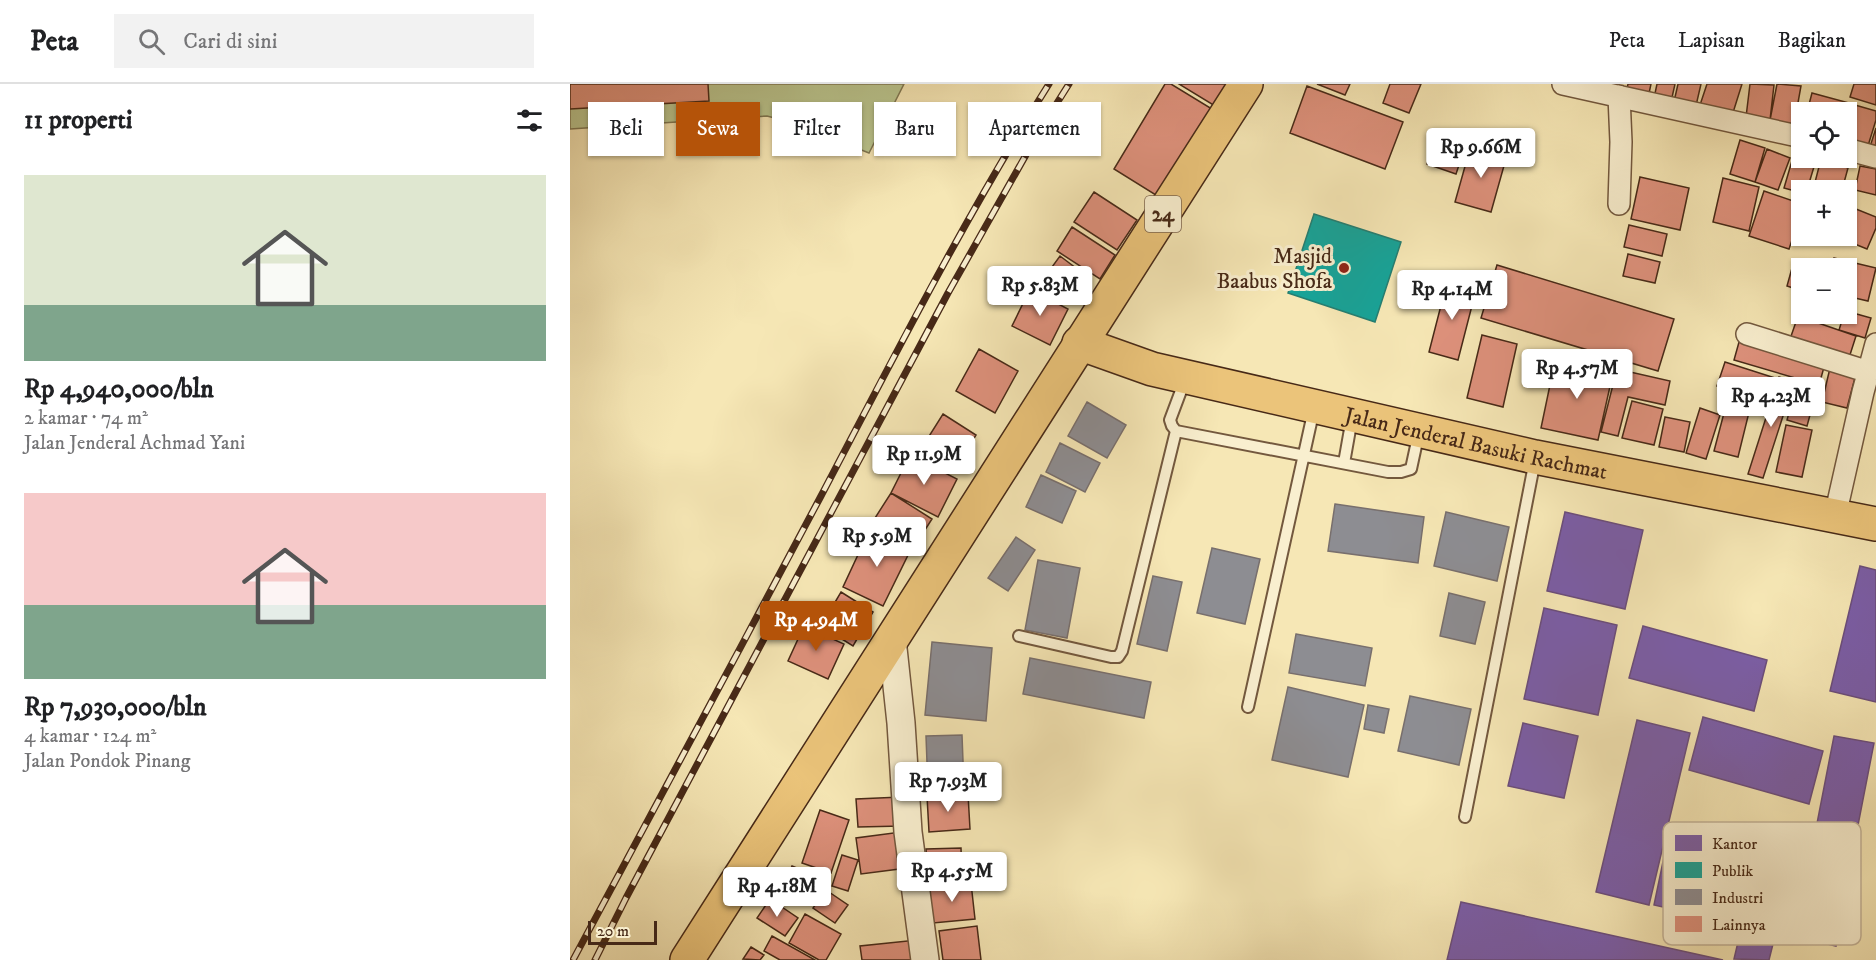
<!DOCTYPE html>
<html lang="id">
<head>
<meta charset="utf-8">
<style>
	body { margin:0; font-family:"IM FELL DW Pica",serif; background:#f2f2f2; color:#202124; height:100vh; display:flex; flex-direction:column; font-size:22px; white-space:nowrap }
	* { box-sizing:border-box; margin:0 }
	p { font-size:20px; color:#757577 }
	.icon { flex:none; width:33px; height:33px; fill:none; stroke:currentColor; stroke-width:2; stroke-linecap:round; stroke-linejoin:round }
	.map { position:relative; flex:1; overflow:hidden }
	.side { display:flex; flex-direction:column; background:#fff; width:570px }
	.side>* { flex:none }
	.top-card { position:absolute; left:18px; top:18px; width:570px; height:54px; display:flex; gap:12px }
	.tools { position:absolute; left:1221px; top:18px; display:grid; gap:12px }
	.tools a { display:grid; place-items:center; width:66px; height:66px; border-radius:0px; background:#fff; box-shadow:0 2px 4px #0004; font-size:30px }
	.scale { position:absolute; left:18px; bottom:15px; width:69px; box-sizing:border-box; padding-left:6px; border:3px solid #472917; border-top:0; font-size:16px; line-height:21px; white-space:nowrap; color:#472917; -webkit-text-stroke:4px #f9efcf; paint-order:stroke }
	.price { position:absolute; translate:-50% -51px; padding:0 14px; border-radius:6px; background:#fff; color:#222; font-size:20px; line-height:39px; filter:drop-shadow(0 2px 3px #0008) }
	.price::after { content:''; position:absolute; left:50%; top:36px; width:18px; height:14px; margin-left:-9px; background:inherit; clip-path:polygon(0 0,100% 0,50% 100%) }
	.price.current { background:#b45309; color:#fff }
	ul { padding:0; list-style:none }
	li { display:grid; align-content:center; gap:12px; height:318px; padding:0 24px }
	li span { display:grid; place-items:center; height:186px; border-radius:0px; color:#555 }
	li>.icon { margin-inline-start:auto }
	span .icon { width:108px; height:108px; fill:#fffc; stroke-width:1 }
	li b { font-size:26px }
	h2 { display:flex; justify-content:space-between; align-items:center; height:72px; padding:0 24px; font-size:26px }
	.tag { padding:0 21px; border-radius:0px; background:#fff; box-shadow:0 2px 4px #0004; font-size:21px; line-height:54px }
	.tag.current { background:#b45309; color:#fff }
	header { display:flex; align-items:center; gap:36px; box-sizing:border-box; height:84px; padding:0 30px; background:#fff; border-bottom:2px solid #e0e0e0 }
	header strong { font-size:28px }
	nav { display:flex; gap:33px; margin-inline-start:auto; font-size:21px }
	.search { width:420px; height:54px; background:#f2f2f2; display:flex; align-items:center; gap:15px; box-sizing:border-box; padding:0 21px; border-radius:0px; color:#757577; font-size:22px }
	main { display:flex; flex:1; min-height:0 }
	.map>svg:first-child { display:block }
	.green { fill:#bac68f; stroke:#807853; stroke-width:1.5 }
	.offices { fill:#7b5ea7; stroke:#6b4e7c; stroke-width:1.5 }
	.public { fill:#17a398; stroke:#257e71; stroke-width:1.5 }
	.industry { fill:#8d8d92; stroke:#786f6d; stroke-width:1.5 }
	.building { fill:#de917c; stroke:#472917; stroke-width:1.5 }
	.lines { fill:none; stroke-linecap:round; stroke-linejoin:round }
	.service-casing { stroke:#73583e; stroke-width:14 }
	.minor-casing { stroke:#73583e; stroke-width:24 }
	.tertiary-casing { stroke:#73583e; stroke-width:30 }
	.primary-casing { stroke:#472917; stroke-width:36 }
	.trunk-casing { stroke:#472917; stroke-width:36 }
	.service { stroke:#f9efcf; stroke-width:10 }
	.minor { stroke:#f9efcf; stroke-width:21 }
	.tertiary { stroke:#f9efcf; stroke-width:27 }
	.primary { stroke:#ebc47a; stroke-width:33 }
	.trunk { stroke:#ebc47a; stroke-width:33 }
	.rail-casing { stroke:#472917; stroke-width:7 }
	.rail { stroke:#f9efcf; stroke-width:4.5; stroke-dasharray:14; stroke-linecap:butt }
	.poi-dot { fill:#8f2418; stroke:#f9efcf; stroke-width:2 }
	.labels { text-anchor:middle; stroke-width:6; stroke-linejoin:round; paint-order:stroke }
	.shield { fill:#f9efcf; stroke:#7c644e; stroke-width:1.5 }
	.shield-label { font-size:21px; font-weight:bold; fill:#472917 }
	.poi-label { font-size:22px; fill:#472917; stroke:#f9efcf; text-anchor:end }
	.street-label { font-size:22px; fill:#472917; stroke:#f9efcf }
	.key { fill:#f9efcf; stroke:#c4b498; stroke-width:1.5 }
	.key-label { font-size:16px; fill:#472917 }
</style>
</head>
<body>
<header>
<strong>Peta</strong>
<div class="search"><svg class="icon" aria-label="search" viewBox="0 0 24 24"><circle cx="10" cy="10" r="6"/><path d="M15 15l6 6"/></svg>Cari di sini</div>
<nav><a>Peta</a><a>Lapisan</a><a>Bagikan</a></nav>
</header>
<main>
<section class="side">
<h2>11 properti<svg class="icon" aria-label="filters" viewBox="0 0 24 24"><path d="M4 7h16M4 17h16"/><circle cx="9" cy="7" r="2"/><circle cx="15" cy="17" r="2"/></svg></h2>
<ul>
<li><span style="background:linear-gradient(#dfe7d0 70%,#7fa58c 0)"><svg class="icon" aria-label="home" viewBox="0 0 24 24"><path d="M3 11l9-7 9 7M6 9v11h12V9"/></svg></span><div><b>Rp 4,940,000/bln</b><p>2 kamar · 74 m²</p><p>Jalan Jenderal Achmad Yani</p></div></li>
<li><span style="background:linear-gradient(#f6c9c9 60%,#7fa58c 0)"><svg class="icon" aria-label="home" viewBox="0 0 24 24"><path d="M3 11l9-7 9 7M6 9v11h12V9"/></svg></span><div><b>Rp 7,930,000/bln</b><p>4 kamar · 124 m²</p><p>Jalan Pondok Pinang</p></div></li>
</ul>
</section>
<div class="map">
<svg width="1306" height="876" viewBox="0 0 1306 876">
	<rect width="100%" height="100%" fill="#f6e7b5"/>
	<filter id="stains"><feTurbulence type="fractalNoise" baseFrequency=".00333" numOctaves="4"/><feColorMatrix values="0 0 0 0 .2 0 0 0 0 .09 0 0 0 0 .02 0 0 0 .5 -.17"/></filter>
	<radialGradient id="worn" r=".72"><stop offset=".6" stop-color="#630" stop-opacity="0"/><stop offset="1" stop-color="#630" stop-opacity=".3"/></radialGradient>
	<path class="green" d="M0,0H334L299,69L224,39L197,32L0,45Z"/>
	<path class="offices" d="M995,428L1073,446L1055,525L977,507Z
		M1290,482L1306,486V618L1260,607Z
		M974,524L1047,541L1028,631L954,615Z
		M1073,542L1197,576L1184,627L1059,594Z
		M1133,633L1253,667L1239,720L1119,686Z
		M1067,636L1120,649L1079,821L1026,808Z
		M953,639L1008,652L994,714L938,702Z
		M1264,652L1304,659L1283,767L1243,760Z
		M1094,773L1277,813L1266,862L1206,848L1199,876L1164,875L1172,841L1084,821Z
		M891,818L1153,876H877Z"/>
	<path class="public" d="M744,130L831,158L805,238L718,209Z"/>
	<path class="industry" d="M517,318L556,341L537,374L498,352Z
		M490,359L530,379L515,408L476,388Z
		M471,391L506,407L492,439L456,423Z
		M765,420L854,433L848,479L758,467Z
		M876,428L939,443L927,497L864,482Z
		M446,453L465,466L438,507L418,494Z
		M642,464L690,475L675,540L627,529Z
		M468,476L510,484L497,554L455,546Z
		M583,492L612,498L597,567L567,560Z
		M879,509L915,518L905,560L870,552Z
		M726,550L802,564L795,602L719,589Z
		M362,558L422,564L416,637L355,631Z
		M460,574L581,598L574,634L453,610Z
		M718,603L794,621L778,693L702,676Z
		M840,612L901,625L889,681L828,667Z
		M798,621L819,625L814,649L794,645Z
		M392,651L394,703L358,705L356,652Z"/>
	<path class="building" d="M0,0H138L139,17L0,25Z
		M595,0H601L642,25L589,113L544,85Z
		M609,0H658L645,22Z
		M747,0H780L775,11Z
		M820,0H851L839,29L813,19Z
		M1058,0H1081L1078,14L1056,9Z
		M1087,0H1105L1101,18L1084,14Z
		M1108,0H1131L1125,26L1103,22Z
		M1137,0H1172L1161,35L1129,24Z
		M1180,0L1204,1L1200,36L1176,33Z
		M1207,0L1231,2L1224,41L1200,36Z
		M1284,0H1306V21L1280,13Z
		M737,2L833,38L815,85L720,49Z
		M1242,9L1279,19L1276,30V28H1237Z
		M1285,21L1306,27V36L1297,65L1276,58V48Z
		M1306,44V68L1299,66Z
		M868,47L897,57L886,90L857,80Z
		M1170,56L1195,64L1185,98L1160,90Z
		M901,61L937,71L921,128L885,118Z
		M1197,65L1220,74L1208,106L1185,98Z
		M1224,70L1232,72V74L1246,76L1237,106H1232V109L1214,104Z
		M1251,75L1278,84L1272,106H1243Z
		M1290,82L1306,85V111L1285,106Z
		M1070,93L1119,104L1110,146L1061,135Z
		M1153,94L1189,103L1179,147L1143,138Z
		M1194,107L1232,120V127L1219,165L1179,152Z
		M524,108L567,136L547,166L504,138Z
		M1276,121L1306,133V144L1297,165L1265,152H1276Z
		M1059,141L1097,150L1092,172L1054,163Z
		M502,143L545,171L530,195L487,167Z
		M1058,170L1090,178L1085,199L1053,192Z
		M490,172L519,194L500,220L471,198Z
		M1264,174L1306,184L1298,217L1276,212V184H1261Z
		M1224,177L1248,184H1232V207L1217,202Z
		M927,181L1104,235L1088,287L911,234Z
		M877,198L906,206L888,276L859,268Z
		M460,205L498,225L480,261L442,242Z
		M1276,227L1301,234L1295,254L1269,246L1274,230H1276Z
		M1228,232L1286,252L1278,277L1219,258Z
		M912,251L947,260L933,323L897,314Z
		M1171,251L1256,276L1249,301L1164,276Z
		M409,265L448,287L425,329L386,307Z
		M985,277L1043,289L1028,356L971,344Z
		M1155,278L1205,294L1197,318L1147,302Z
		M1260,284L1286,290L1277,324L1252,318Z
		M1047,285L1100,297L1095,321L1058,313L1048,352L1031,348Z
		M1209,293L1224,298L1193,394L1178,390Z
		M1226,303L1246,309L1237,342L1217,336Z
		M1159,310L1182,316L1168,373L1144,367Z
		M1062,317L1093,325L1084,361L1052,354Z
		M1130,324L1150,331L1136,375L1116,369Z
		M373,330L406,351L390,378L356,357Z
		M1095,333L1120,338L1114,368L1089,363Z
		M1216,341L1242,346L1232,393L1206,388Z
		M340,371L387,395L368,433L321,409Z
		M321,409L362,435L346,460L305,434Z
		M300,445L341,465L313,522L273,503Z
		M271,508L303,528L283,562L251,542Z
		M234,542L274,560L258,595L218,577Z
		M398,710L400,745L359,748L357,712Z
		M331,713L332,742L288,743L286,715Z
		M250,726L279,736L261,789L232,779Z
		M331,748L337,784L291,790L286,754Z
		M391,764L392,795L358,797L356,765Z
		M272,771L288,776L278,807L262,802Z
		M222,782L253,795L244,817L213,803Z
		M401,799L405,835L363,839L359,803Z
		M256,806L278,821L265,839L243,824Z
		M200,815L228,834L215,852L187,834Z
		M235,830L271,850L256,876H249L219,859Z
		M407,842L411,876H373L369,847Z
		M202,852L245,876H210L194,867Z
		M347,856L349,876H292L290,862Z
		M181,863L194,871L190,876L173,875Z"/>
	<g class="lines">
		<defs>
			<path id="service" d="M615,296L600,336L602,342L606,347L818,388H831L841,385L849,348
				M774,379L782,334
				M449,552L541,573H548L552,567L606,347
				M678,623L744,325
				M895,733L965,376"/>
			<path id="minor" d="M993,0L1232,53
				M1049,12L1051,58L1049,120
				M1276,65L1306,73
				M1177,250L1299,288
				M1265,432L1293,308L1306,260"/>
			<path id="tertiary" d="M322,555L331,639L338,748L355,876"/>
			<g id="primary">
				<path id="s1" d="M509,259L582,285L965,373L1306,440"/>
			</g>
			<path id="trunk" d="M117,876L676,0"/>
		</defs>
		<use href="#service" class="service-casing"/>
		<use href="#minor" class="minor-casing"/>
		<use href="#tertiary" class="tertiary-casing"/>
		<use href="#primary" class="primary-casing"/>
		<use href="#trunk" class="trunk-casing"/>
		<use href="#service" class="service"/>
		<use href="#minor" class="minor"/>
		<use href="#tertiary" class="tertiary"/>
		<use href="#primary" class="primary"/>
		<use href="#trunk" class="trunk"/>
		<defs>
			<path id="rail" d="M3,876C86,721 169,567 251,412C324,273 395,133 479,0
				M25,876L56,814L378,209L470,46L499,0"/>
		</defs>
		<use href="#rail" class="rail-casing"/>
		<use href="#rail" class="rail"/>
	</g>
	<circle class="poi-dot" cx="774" cy="184" r="6"/>
	<g class="labels">
		<rect class="shield" x="575" y="112" width="36" height="36" rx="4.5"/>
		<g class="shield-label">
			<text x="593" y="137">24</text>
		</g>
		<g class="poi-label">
			<text x="762" y="179">Masjid<tspan x="762" dy="25">Baabus Shofa</tspan></text>
		</g>
		<g class="street-label">
			<text dy="8" stroke="none"><textPath href="#s1" startOffset="410">Jalan Jenderal Basuki Rachmat</textPath></text>
		</g>
	</g>
	<rect x="1093" y="738" width="198" height="123" rx="9" class="key"/>
	<rect x="1105" y="751" width="27" height="16" fill="#7b5ea7"/>
	<rect x="1105" y="778" width="27" height="16" fill="#17a398"/>
	<rect x="1105" y="805" width="27" height="16" fill="#8d8d92"/>
	<rect x="1105" y="832" width="27" height="16" fill="#de917c"/>
	<g class="key-label">
		<text x="1142" y="765">Kantor</text>
		<text x="1142" y="792">Publik</text>
		<text x="1142" y="819">Industri</text>
		<text x="1142" y="846">Lainnya</text>
	</g>
	<rect width="100%" height="100%" filter="url(#stains)"/>
	<rect width="100%" height="100%" fill="url(#worn)"/>
</svg>
<div class="tools">
<a><svg class="icon" aria-label="locate" viewBox="0 0 24 24"><circle cx="12" cy="12" r="6"/><path d="M12 2v4M12 18v4M2 12h4M18 12h4"/></svg></a>
<a>+</a>
<a>−</a>
</div>
<div class="scale">20 m</div>
<b class="price" style="left:911px;top:95px">Rp 9.66M</b>
<b class="price" style="left:470px;top:233px">Rp 5.83M</b>
<b class="price" style="left:882px;top:237px">Rp 4.14M</b>
<b class="price" style="left:1007px;top:316px">Rp 4.57M</b>
<b class="price" style="left:1201px;top:344px">Rp 4.23M</b>
<b class="price" style="left:354px;top:402px">Rp 11.9M</b>
<b class="price" style="left:307px;top:484px">Rp 5.9M</b>
<b class="price current" style="left:246px;top:568px">Rp 4.94M</b>
<b class="price" style="left:378px;top:729px">Rp 7.93M</b>
<b class="price" style="left:382px;top:819px">Rp 4.55M</b>
<b class="price" style="left:207px;top:834px">Rp 4.18M</b>
<div class="top-card">
<a class="tag">Beli</a>
<a class="tag current">Sewa</a>
<a class="tag">Filter</a>
<a class="tag">Baru</a>
<a class="tag">Apartemen</a>
</div>
</div>
</main>
</body>
</html>
